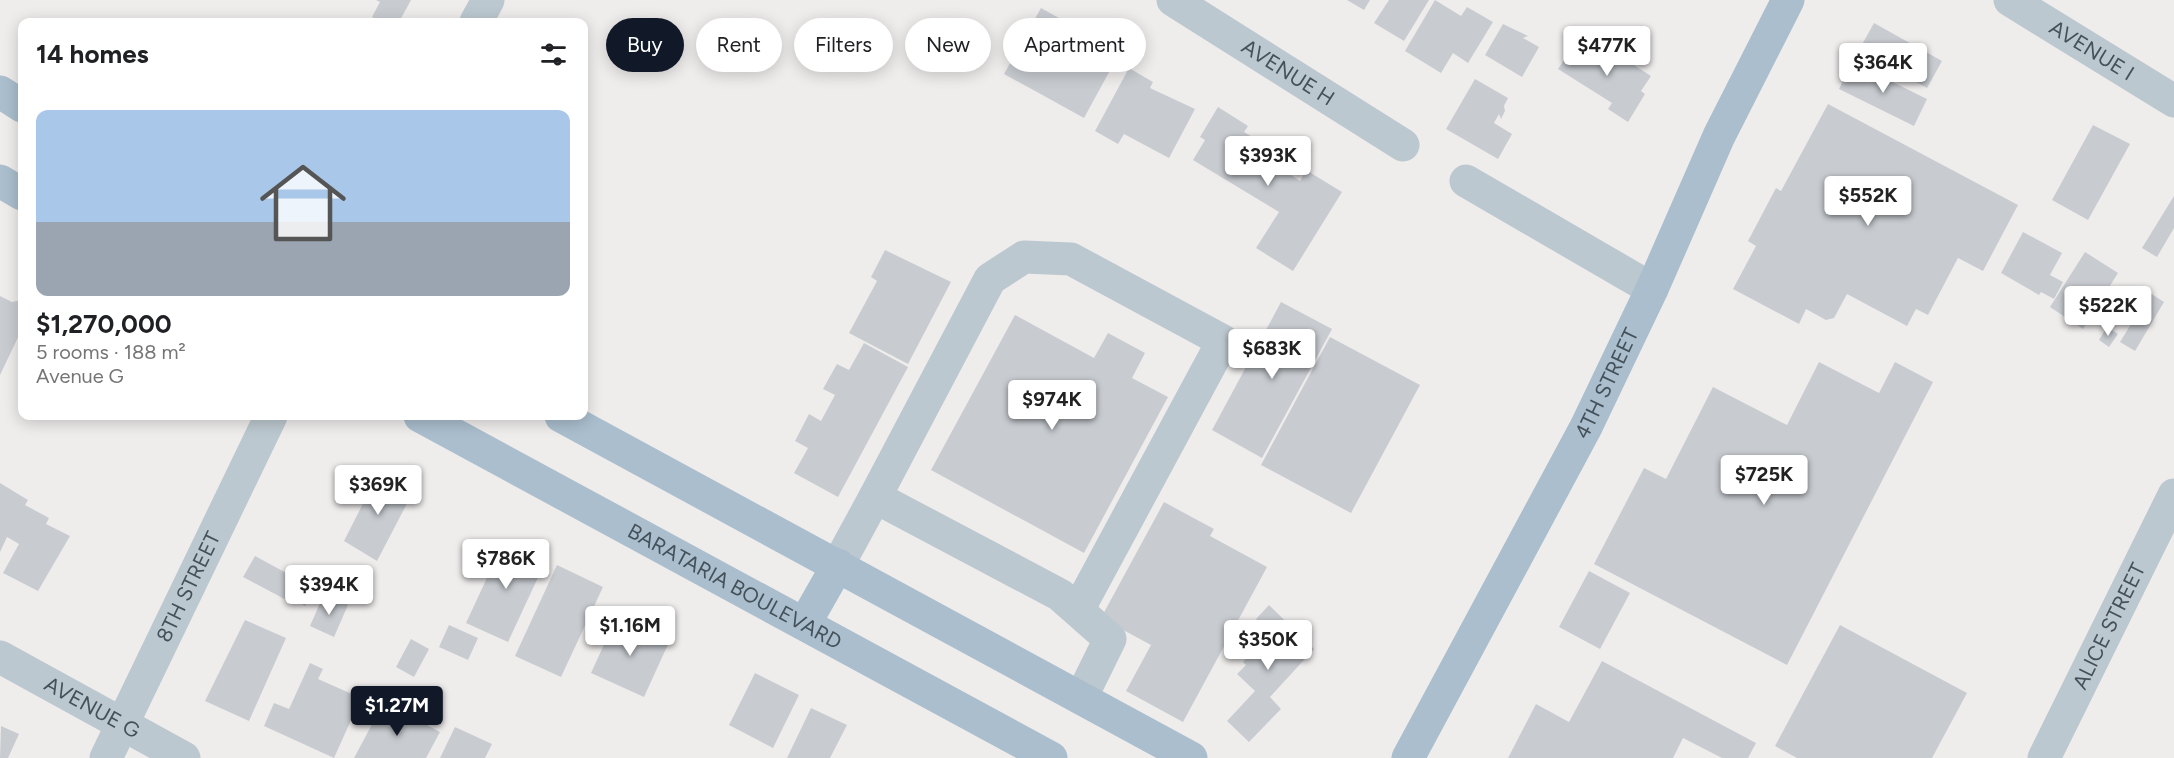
<!DOCTYPE html>
<html lang="en">
<head>
<meta charset="utf-8">
<style>
	body { margin:0; font-family:Figtree,sans-serif; background:#f2f2f2; color:#202124; height:100vh; display:flex; flex-direction:column; font-size:22px; white-space:nowrap }
	* { box-sizing:border-box; margin:0 }
	p { font-size:20px; color:#757577 }
	.icon { flex:none; width:33px; height:33px; fill:none; stroke:currentColor; stroke-width:2; stroke-linecap:round; stroke-linejoin:round }
	.map { position:relative; flex:1; overflow:hidden }
	.sheet { position:absolute; left:18px; top:18px; width:570px; height:402px; display:flex; flex-direction:column; background:#fff; border-radius:12px; box-shadow:0 3px 15px #0003 }
	.sheet>* { flex:none }
	.banner { position:absolute; left:606px; top:18px; width:570px; height:54px; display:flex; gap:12px }
	.price { position:absolute; translate:-50% -51px; padding:0 14px; border-radius:6px; background:#fff; color:#222; font-size:20px; line-height:39px; filter:drop-shadow(0 2px 3px #0008) }
	.price::after { content:''; position:absolute; left:50%; top:36px; width:18px; height:14px; margin-left:-9px; background:inherit; clip-path:polygon(0 0,100% 0,50% 100%) }
	.price.on { background:#111827; color:#fff }
	ul { padding:0; list-style:none }
	li { display:grid; align-content:center; gap:12px; height:318px; padding:0 18px }
	li span { display:grid; place-items:center; height:186px; border-radius:12px; color:#555 }
	li>.icon { margin-inline-start:auto }
	span .icon { width:108px; height:108px; fill:#fffc; stroke-width:1 }
	li b { font-size:26px }
	h2 { display:flex; justify-content:space-between; align-items:center; height:72px; padding:0 18px; font-size:26px }
	.pill { padding:0 21px; border-radius:27px; background:#fff; box-shadow:0 3px 15px #0003; font-size:21px; line-height:54px }
	.pill.on { background:#111827; color:#fff }
	.map>svg:first-child { display:block }
	.building { fill:#c8ccd1 }
	.lines { fill:none; stroke-linecap:round; stroke-linejoin:round }
	.minor { stroke:#bcc8cf; stroke-width:33 }
	.major { stroke:#aabecd; stroke-width:33 }
	.labels { text-anchor:middle; stroke-width:6; stroke-linejoin:round; paint-order:stroke }
	.street-label { font-size:21px; fill:#44515a; stroke:#fff }
</style>
</head>
<body>
<div class="map">
<svg width="2174" height="758" viewBox="0 0 2174 758">
	<rect width="100%" height="100%" fill="#efecec"/>
	<path class="building" d="M376,0H411L399,22H382L372,17L380,2Z
		M1347,0H1370L1364,10Z
		M1389,0H1429L1404,41L1374,23Z
		M1435,0L1461,16L1467,7L1493,22L1468,63L1453,53L1441,73L1405,51Z
		M1041,8L1120,52L1084,118L1004,74Z
		M1874,23L1942,61L1927,88L1859,50Z
		M1503,24L1528,36L1523,38L1539,47L1522,77L1485,55Z
		M1589,36L1651,76L1641,91L1645,94L1628,122L1608,109L1612,103L1558,69L1572,48L1579,53Z
		M1852,62L1927,99L1914,126L1839,89Z
		M1129,68L1153,82L1150,88L1195,109L1169,158L1124,134L1118,144L1095,131Z
		M1475,79L1508,98L1504,106L1505,111L1501,119L1499,114L1494,123L1512,134L1498,159L1446,129Z
		M1828,104L2018,205L1983,271L1958,258L1928,315L1916,309L1907,326L1847,294L1834,318L1826,320L1806,309L1799,324L1733,289L1756,246L1748,241L1776,188L1781,191Z
		M1218,107L1248,126L1244,132L1264,144L1261,148L1291,166L1288,173L1300,181L1306,170L1342,192L1293,271L1256,248L1279,212L1193,160L1205,140L1200,137Z
		M2093,125L2130,144L2088,220L2052,200Z
		M2174,196V228L2157,257L2142,248Z
		M2023,232L2062,253L2050,275L2063,282L2054,299L2041,292L2039,295L2001,273Z
		M885,250L951,282L908,364L849,333L877,281L871,277Z
		M2085,252L2118,273L2083,329L2050,307Z
		M2150,293L2164,302L2135,351L2120,342Z
		M0,296L12,302L22,300V329L0,375Z
		M1281,302L1332,329L1262,458L1212,430Z
		M1015,315L1094,358L1108,333L1145,353L1132,378L1168,397L1084,553L931,470Z
		M2107,327L2118,334L2109,347L2099,340Z
		M1330,337L1420,385L1351,513L1261,465Z
		M864,343L908,367L838,497L794,473L808,448L795,441L809,414L821,421L835,395L823,389L837,364L849,370Z
		M1819,362L1879,393L1895,362L1933,382L1787,665L1594,564L1644,468L1666,479L1713,387L1787,425Z
		M379,472L413,492L377,561L344,541Z
		M0,483L28,500L25,505L49,518L46,524L70,536L38,591L3,573L19,544L7,537L0,552Z
		M1164,502L1214,529L1210,536L1267,567L1183,722L1126,691L1151,645L1101,618Z
		M505,539L547,558L508,642L466,623Z
		M255,556L303,582L300,588L311,595L305,606L294,599L292,603L243,577Z
		M557,565L603,587L561,677L515,656Z
		M1589,571L1630,593L1600,649L1559,627Z
		M324,594L348,605L334,637L310,626Z
		M1269,605L1314,649L1270,697L1281,709L1249,742L1227,721L1255,691L1237,674L1246,665L1243,662L1256,648L1248,640L1263,626L1256,619Z
		M617,616L670,640L644,697L591,673Z
		M245,620L286,638L249,721L205,701Z
		M449,625L478,638L468,660L439,647Z
		M1840,625L1967,693L1932,758H1797L1775,746Z
		M411,639L429,649L414,677L396,667Z
		M1602,661L1756,743L1748,758H1722L1683,738L1673,758H1508L1536,704L1569,722Z
		M310,663L323,669L318,679L361,698L334,758L264,726L274,703L289,709Z
		M755,673L799,695L773,748L729,725Z
		M384,702L440,732L426,758H354Z
		M811,708L847,725L830,758H787Z
		M1,726L19,734L8,758H0Z
		M455,727L492,744L485,758H440Z"/>
	<g class="lines">
		<g class="minor">
			<path id="s1" d="M1173,0L1403,145"/>
			<path id="s2" d="M2010,0L2174,101"/>
			<path d="M476,22L488,0"/>
			<path d="M1466,181L1652,289"/>
			<path d="M875,497L990,279L1024,257L1071,259L1223,341L1078,610"/>
			<path d="M838,565L875,497L1060,595L1110,639L1081,698"/>
			<path id="s3" d="M0,657L184,758"/>
			<path id="s4" d="M106,758L271,416"/>
			<path id="s5" d="M2044,758L2174,495"/>
		</g>
		<g class="major">
			<path d="M0,92L22,106"/>
			<path d="M0,181L22,194"/>
			<path id="s6" d="M420,416L1051,758"/>
			<path d="M561,416L1191,758"/>
			<path d="M805,623L838,565"/>
			<path id="s7" d="M1408,758L1586,427L1652,289L1719,136L1788,0"/>
		</g>
	</g>
	<g class="labels">
		<g class="street-label">
			<text dy="7" stroke="none"><textPath href="#s2" startOffset="96">AVENUE I</textPath></text>
			<text dy="7" stroke="none"><textPath href="#s1" startOffset="136">AVENUE H</textPath></text>
			<text dy="7" stroke="none"><textPath href="#s7" startOffset="424">4TH STREET</textPath></text>
			<text dy="7" stroke="none"><textPath href="#s6" startOffset="358">BARATARIA BOULEVARD</textPath></text>
			<text dy="7" stroke="none"><textPath href="#s4" startOffset="190">8TH STREET</textPath></text>
			<text dy="7" stroke="none"><textPath href="#s5" startOffset="147">ALICE STREET</textPath></text>
			<text dy="7" stroke="none"><textPath href="#s3" startOffset="105">AVENUE G</textPath></text>
		</g>
	</g>
</svg>
<b class="price" style="left:1607px;top:77px">$477K</b>
<b class="price" style="left:1883px;top:94px">$364K</b>
<b class="price" style="left:1268px;top:187px">$393K</b>
<b class="price" style="left:1868px;top:227px">$552K</b>
<b class="price" style="left:2108px;top:337px">$522K</b>
<b class="price" style="left:1272px;top:380px">$683K</b>
<b class="price" style="left:1052px;top:431px">$974K</b>
<b class="price" style="left:1764px;top:506px">$725K</b>
<b class="price" style="left:378px;top:516px">$369K</b>
<b class="price" style="left:506px;top:590px">$786K</b>
<b class="price" style="left:329px;top:616px">$394K</b>
<b class="price" style="left:630px;top:657px">$1.16M</b>
<b class="price" style="left:1268px;top:671px">$350K</b>
<b class="price on" style="left:397px;top:737px">$1.27M</b>
<div class="banner">
<a class="pill on">Buy</a>
<a class="pill">Rent</a>
<a class="pill">Filters</a>
<a class="pill">New</a>
<a class="pill">Apartment</a>
</div>
<section class="sheet">
<h2>14 homes<svg class="icon" aria-label="filters" viewBox="0 0 24 24"><path d="M4 7h16M4 17h16"/><circle cx="9" cy="7" r="2"/><circle cx="15" cy="17" r="2"/></svg></h2>
<ul>
<li><span style="background:linear-gradient(#a9c7e8 60%,#9aa5b1 0)"><svg class="icon" aria-label="home" viewBox="0 0 24 24"><path d="M3 11l9-7 9 7M6 9v11h12V9"/></svg></span><div><b>$1,270,000</b><p>5 rooms · 188 m²</p><p>Avenue G</p></div></li>
</ul>
</section>
</div>
</body>
</html>
